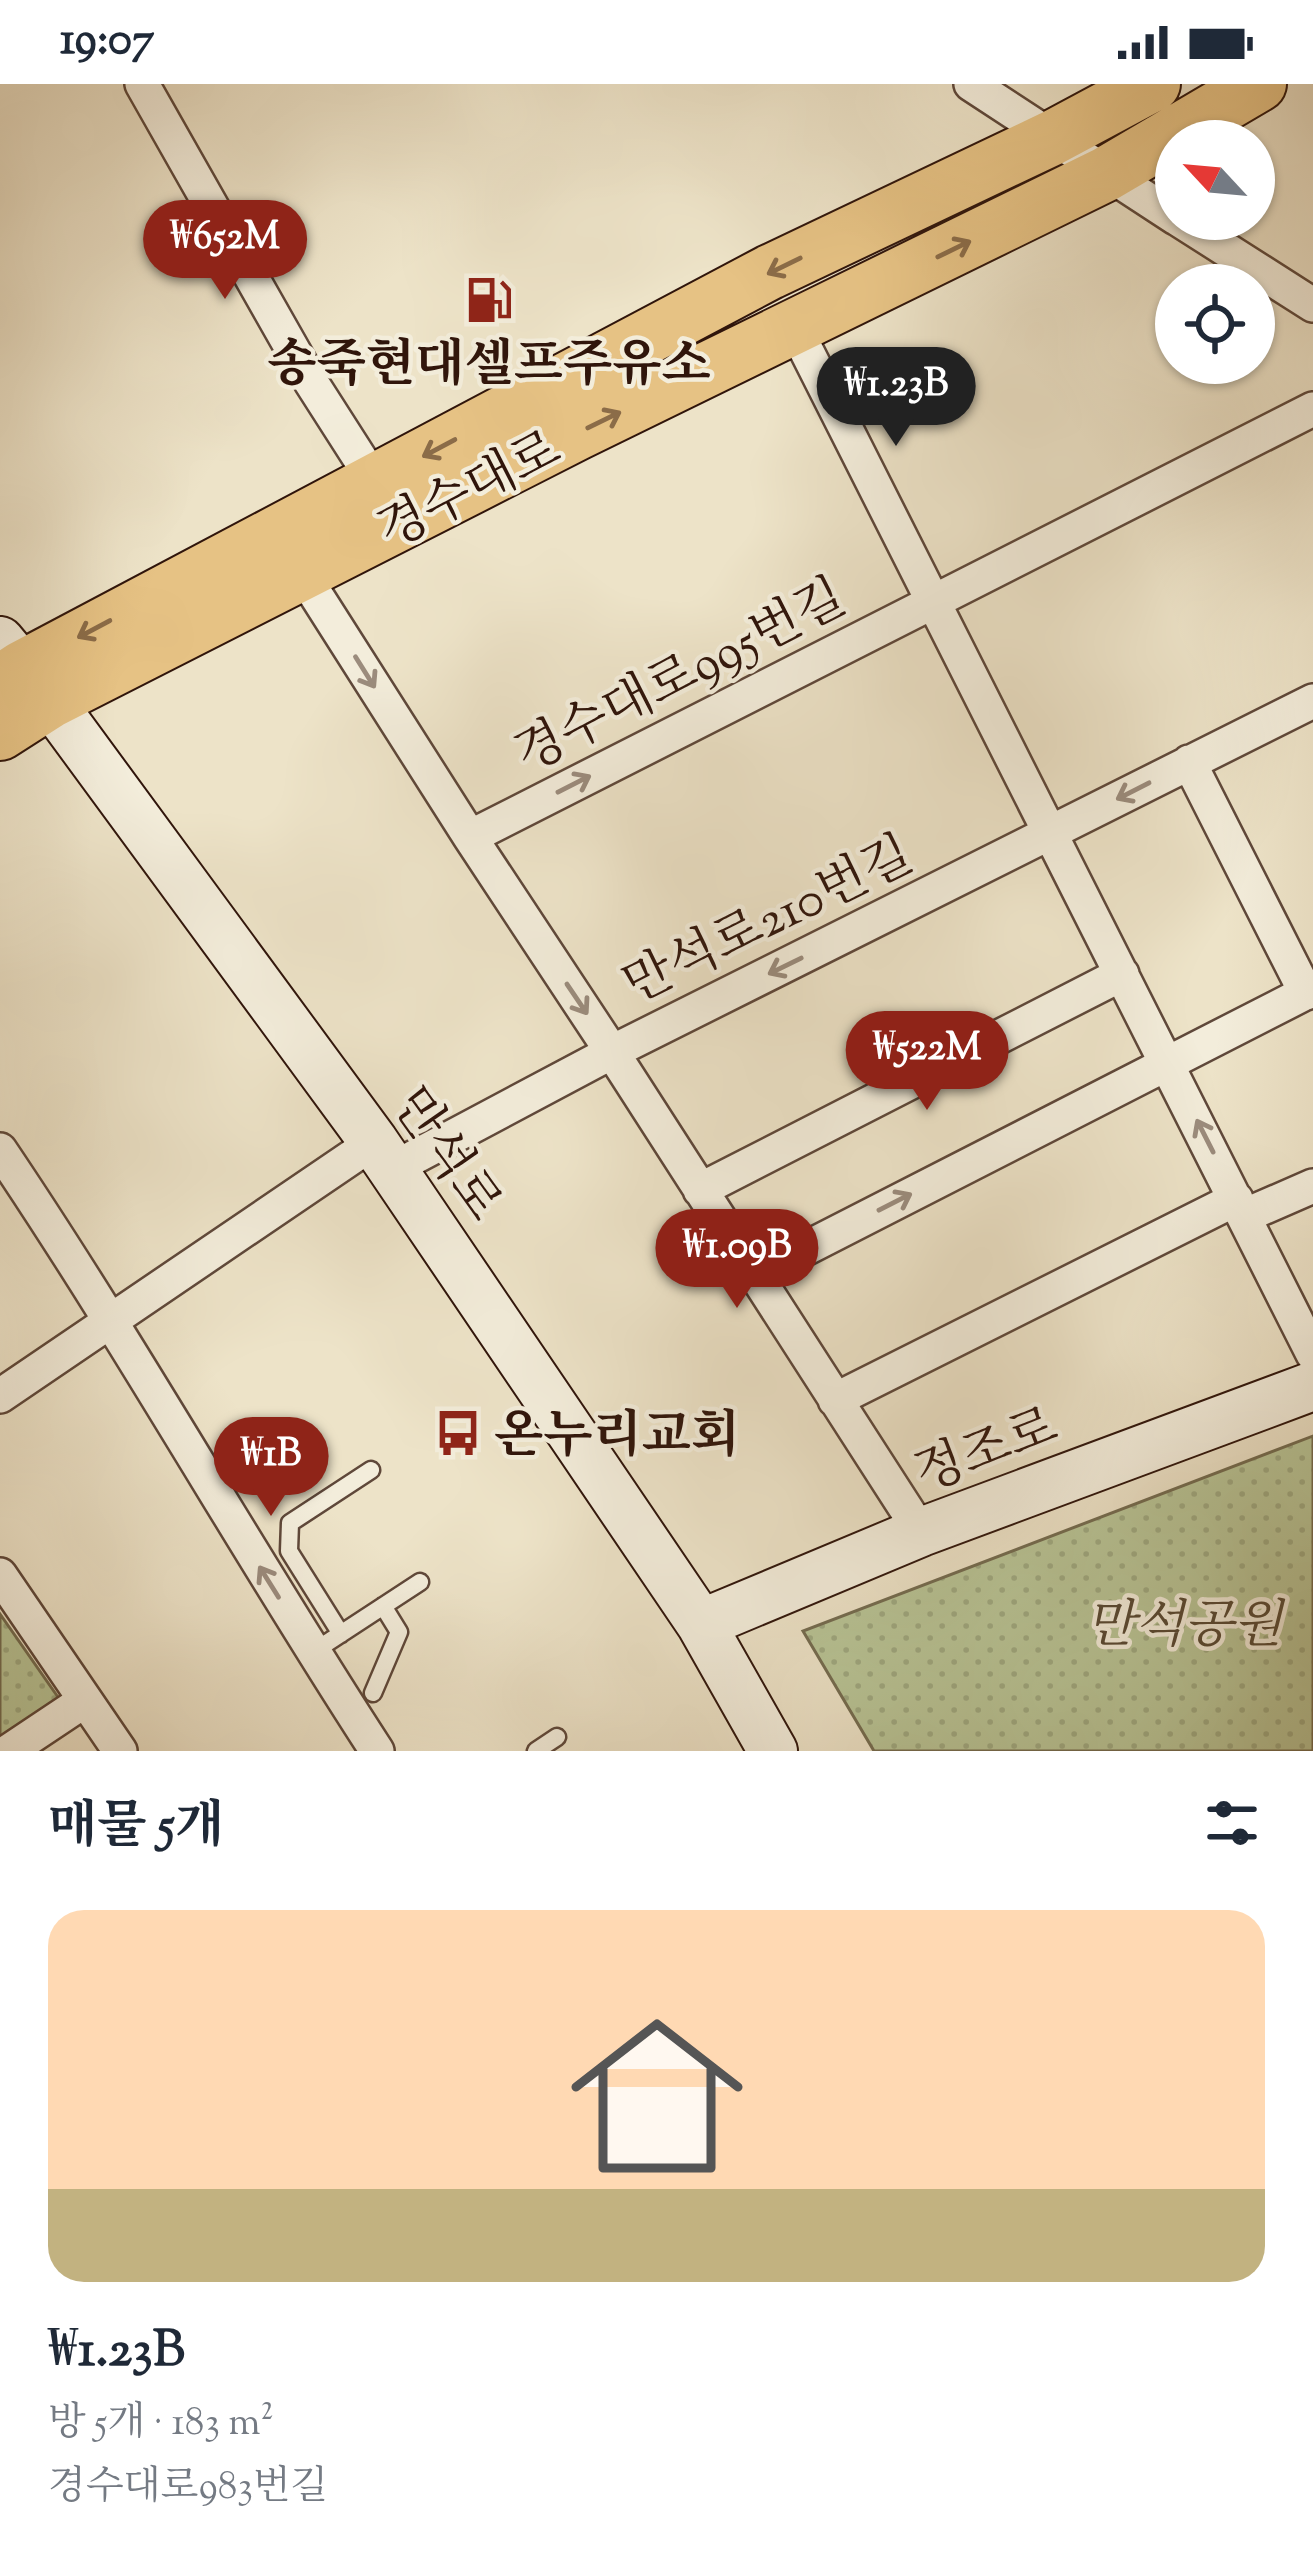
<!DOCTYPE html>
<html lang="ko">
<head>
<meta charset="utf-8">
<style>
	body { margin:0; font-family:"Sorts Mill Goudy","Noto Serif KR",serif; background:#f2f2f3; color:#1f2937; height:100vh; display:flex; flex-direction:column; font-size:45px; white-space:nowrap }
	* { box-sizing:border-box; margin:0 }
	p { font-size:39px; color:#747a83 }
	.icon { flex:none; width:66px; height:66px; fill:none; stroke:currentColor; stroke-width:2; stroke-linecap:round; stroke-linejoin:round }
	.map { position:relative; height:1667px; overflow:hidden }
	.details { display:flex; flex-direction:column; background:#fff; flex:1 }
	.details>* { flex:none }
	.needle { width:78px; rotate:296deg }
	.fabs { position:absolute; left:1155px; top:36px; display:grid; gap:24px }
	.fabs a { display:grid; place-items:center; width:120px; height:120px; border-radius:50%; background:#fff; box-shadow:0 3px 9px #0004; font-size:60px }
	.price { position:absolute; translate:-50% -102px; padding:0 27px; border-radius:42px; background:#8f2418; color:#fff; font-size:39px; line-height:78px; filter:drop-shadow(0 3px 6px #0008) }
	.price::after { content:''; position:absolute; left:50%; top:72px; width:36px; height:27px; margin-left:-18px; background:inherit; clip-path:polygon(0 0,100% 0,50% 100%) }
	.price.current { background:#222; color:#fff }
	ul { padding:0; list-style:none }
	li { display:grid; align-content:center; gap:24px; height:636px; padding:0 48px }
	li+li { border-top:3px solid #e0e1e3 }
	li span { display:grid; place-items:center; height:372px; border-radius:36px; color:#555 }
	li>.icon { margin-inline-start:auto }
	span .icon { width:216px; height:216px; fill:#fffc; stroke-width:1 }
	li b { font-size:51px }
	h2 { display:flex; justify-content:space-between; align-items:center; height:144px; padding:0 48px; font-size:51px }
	.status { display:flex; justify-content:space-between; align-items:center; height:84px; padding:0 60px; background:#fff; direction:ltr }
	.status svg { height:33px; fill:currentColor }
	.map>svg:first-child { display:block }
	.park { fill:url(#park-dots); stroke:#746c50; stroke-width:3 }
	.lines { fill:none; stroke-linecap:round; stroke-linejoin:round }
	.lane-casing { stroke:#5f483a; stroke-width:21 }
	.street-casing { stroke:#5f483a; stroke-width:38 }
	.secondary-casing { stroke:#30150b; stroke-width:52 }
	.primary-casing { stroke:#30150b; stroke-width:58 }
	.lane { stroke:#f3eddb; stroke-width:16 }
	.street { stroke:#f3eddb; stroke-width:33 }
	.secondary { stroke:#f3eddb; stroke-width:48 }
	.primary { stroke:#e6c284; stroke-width:54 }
	.oneway { stroke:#8b6c48 }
	.oneway2 { stroke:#9b8c7d }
	.labels { text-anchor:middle; stroke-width:9; stroke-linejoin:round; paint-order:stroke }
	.poi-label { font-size:51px; font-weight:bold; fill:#30150b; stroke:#f3eddb }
	.street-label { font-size:51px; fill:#30150b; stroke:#f3eddb }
	.park-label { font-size:51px; font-style:italic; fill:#594a35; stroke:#f3eddb }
</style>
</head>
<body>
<div class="status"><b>19:07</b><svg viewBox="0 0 49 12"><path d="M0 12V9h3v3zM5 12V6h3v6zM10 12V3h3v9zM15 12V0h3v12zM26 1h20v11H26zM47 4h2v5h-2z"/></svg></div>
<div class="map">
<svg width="1313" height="1667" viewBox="0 0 1313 1667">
	<defs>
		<pattern id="park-dots" width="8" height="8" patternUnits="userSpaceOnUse" patternTransform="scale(3)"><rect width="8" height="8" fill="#b8c496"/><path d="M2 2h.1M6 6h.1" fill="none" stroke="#9ea880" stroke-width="1.8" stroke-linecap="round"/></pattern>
	</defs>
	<rect width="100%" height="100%" fill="#ede3c8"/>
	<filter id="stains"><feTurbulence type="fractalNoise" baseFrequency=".00167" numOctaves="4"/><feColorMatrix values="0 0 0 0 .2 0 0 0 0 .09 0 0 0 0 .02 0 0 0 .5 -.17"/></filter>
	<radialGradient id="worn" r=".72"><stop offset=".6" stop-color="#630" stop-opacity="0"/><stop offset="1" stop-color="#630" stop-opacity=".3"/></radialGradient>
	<path class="park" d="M1313,1352V1667H874L803,1547Z
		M0,1530L60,1616L0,1657Z"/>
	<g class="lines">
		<defs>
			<path id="lane" d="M341,1550L289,1467L290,1439L371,1386
				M313,1568L420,1498
				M373,1609L399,1548L383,1522
				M536,1667L557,1653"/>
			<path id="street" d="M142,0L311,298L375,398
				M971,0L1176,134
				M1178,135L1313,221
				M795,244L1313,1270
				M302,489L470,753L612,968L921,1448
				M1189,678L1306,909
				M470,753L1313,325
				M0,1066C132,1262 248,1469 377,1667
				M392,1085L612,968L1313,617
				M700,1106L1122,890
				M1244,1132L1313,1102
				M754,1191L1313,905
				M0,1312L374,1058
				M835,1316L1236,1115
				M0,1491L120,1667
				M9,1667L84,1617"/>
			<path id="secondary" d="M0,557L50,617L374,1058L701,1540L773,1667
				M701,1540L921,1448L1313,1302"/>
			<path id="primary" d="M0,599L22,584L770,188L1052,54L1153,0
				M0,649L50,617L577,349L1106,90L1259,0"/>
		</defs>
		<use href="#lane" class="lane-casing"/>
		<use href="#street" class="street-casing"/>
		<use href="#secondary" class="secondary-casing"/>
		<use href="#primary" class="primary-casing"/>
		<use href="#lane" class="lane"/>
		<use href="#street" class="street"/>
		<use href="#secondary" class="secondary"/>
		<use href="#primary" class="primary"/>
	</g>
	<defs><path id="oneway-shaft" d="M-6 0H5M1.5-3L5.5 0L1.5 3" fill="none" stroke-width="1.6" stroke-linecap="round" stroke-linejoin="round" transform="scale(3)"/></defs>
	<g class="oneway">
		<use href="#oneway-shaft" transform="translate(954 165) rotate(-26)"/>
		<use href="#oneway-shaft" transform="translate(784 182) rotate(154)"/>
		<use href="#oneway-shaft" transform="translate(604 336) rotate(-26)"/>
		<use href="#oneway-shaft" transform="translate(439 364) rotate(152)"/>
		<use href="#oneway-shaft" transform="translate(94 545) rotate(152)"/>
	</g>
	<g class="oneway2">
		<use href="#oneway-shaft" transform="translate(365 588) rotate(58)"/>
		<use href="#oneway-shaft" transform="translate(574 700) rotate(-27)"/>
		<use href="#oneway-shaft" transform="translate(1133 707) rotate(153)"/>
		<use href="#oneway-shaft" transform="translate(785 882) rotate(154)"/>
		<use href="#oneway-shaft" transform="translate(577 915) rotate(56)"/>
		<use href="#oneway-shaft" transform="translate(1205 1052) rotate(-117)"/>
		<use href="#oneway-shaft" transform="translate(895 1118) rotate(-27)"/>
		<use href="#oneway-shaft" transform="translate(269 1498) rotate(-122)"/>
	</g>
	<defs>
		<symbol id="fuel-bare" viewBox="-9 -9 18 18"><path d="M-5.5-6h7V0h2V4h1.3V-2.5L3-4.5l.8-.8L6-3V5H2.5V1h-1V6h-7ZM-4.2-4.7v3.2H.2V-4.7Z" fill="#8f2418" stroke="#f3eddb" stroke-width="2.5" paint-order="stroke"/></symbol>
		<symbol id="bus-bare" viewBox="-9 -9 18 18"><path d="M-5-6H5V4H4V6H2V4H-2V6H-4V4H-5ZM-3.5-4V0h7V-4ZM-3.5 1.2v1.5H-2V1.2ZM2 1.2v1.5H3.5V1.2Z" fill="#8f2418" stroke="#f3eddb" stroke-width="2.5" paint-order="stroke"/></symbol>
	</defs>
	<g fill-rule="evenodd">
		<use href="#fuel-bare" x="456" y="183" width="66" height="66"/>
		<use href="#bus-bare" x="425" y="1316" width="66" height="66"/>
	</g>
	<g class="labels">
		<g class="poi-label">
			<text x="489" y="296">송죽현대셀프주유소</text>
			<text x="494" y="1367" text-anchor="start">온누리교회</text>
		</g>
		<g class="street-label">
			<text transform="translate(468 404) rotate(-27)" y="18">경수대로</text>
			<text transform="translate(679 590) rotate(-27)" y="18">경수대로995번길</text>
			<text transform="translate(767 834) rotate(-26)" y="18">만석로210번길</text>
			<text transform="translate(449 1069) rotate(55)" y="18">만석로</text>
			<text transform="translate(985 1364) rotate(-21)" y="18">정조로</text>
		</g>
		<g class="park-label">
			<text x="1184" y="1557">만석공원</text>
		</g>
	</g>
	<rect width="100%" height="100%" filter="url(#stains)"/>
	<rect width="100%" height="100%" fill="url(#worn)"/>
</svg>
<div class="fabs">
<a><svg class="needle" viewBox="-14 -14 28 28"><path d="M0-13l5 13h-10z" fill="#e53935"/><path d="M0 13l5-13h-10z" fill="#747a83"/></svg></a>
<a><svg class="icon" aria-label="locate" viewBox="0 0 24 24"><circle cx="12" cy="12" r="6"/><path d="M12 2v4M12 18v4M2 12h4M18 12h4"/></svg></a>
</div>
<b class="price" style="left:225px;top:218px">₩652M</b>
<b class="price current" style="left:896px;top:365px">₩1.23B</b>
<b class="price" style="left:927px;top:1029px">₩522M</b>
<b class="price" style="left:737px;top:1227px">₩1.09B</b>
<b class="price" style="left:271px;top:1435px">₩1B</b>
</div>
<section class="details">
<h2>매물 5개<svg class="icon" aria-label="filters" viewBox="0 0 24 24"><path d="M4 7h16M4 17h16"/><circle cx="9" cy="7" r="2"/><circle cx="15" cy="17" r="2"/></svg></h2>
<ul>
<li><span style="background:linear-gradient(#ffd9b3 75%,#c2b280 0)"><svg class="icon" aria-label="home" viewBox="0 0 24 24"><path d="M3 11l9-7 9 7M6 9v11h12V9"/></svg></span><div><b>₩1.23B</b><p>방 5개 · 183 m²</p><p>경수대로983번길</p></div></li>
</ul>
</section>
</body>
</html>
